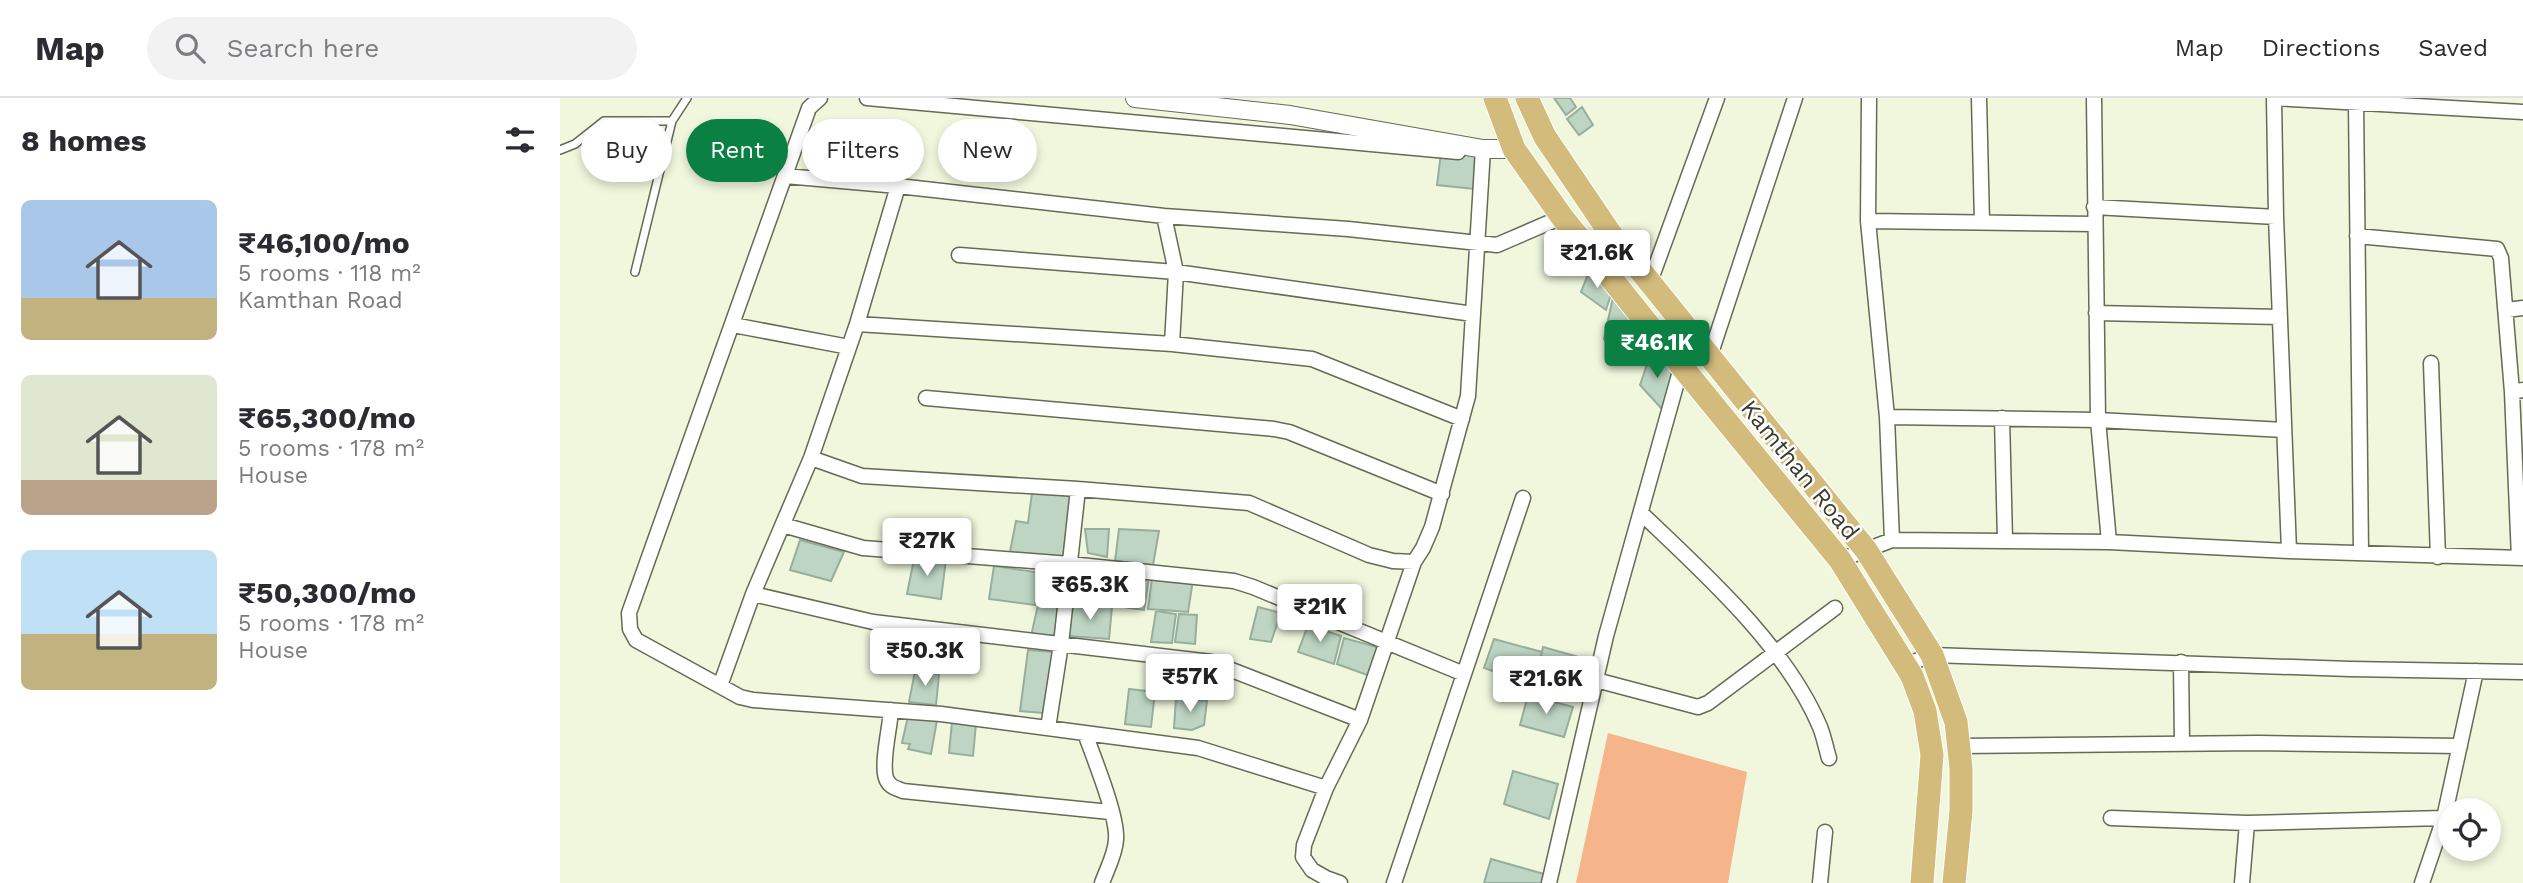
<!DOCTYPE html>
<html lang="en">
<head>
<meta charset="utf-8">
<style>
	body { margin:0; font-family:"Work Sans",sans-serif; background:#f2f2f3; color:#2b2b33; height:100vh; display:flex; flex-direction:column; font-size:26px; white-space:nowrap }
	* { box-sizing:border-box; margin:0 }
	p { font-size:23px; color:#7c7c81 }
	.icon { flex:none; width:38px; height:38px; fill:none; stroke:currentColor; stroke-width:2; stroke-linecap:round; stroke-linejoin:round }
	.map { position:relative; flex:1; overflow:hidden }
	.drawer { display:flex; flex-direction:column; background:#fff; width:560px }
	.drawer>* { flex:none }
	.top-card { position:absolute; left:21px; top:21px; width:665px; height:63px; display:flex; gap:14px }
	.controls { position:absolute; left:1878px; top:700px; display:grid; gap:14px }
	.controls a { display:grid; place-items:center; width:63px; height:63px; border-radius:50%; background:#fff; box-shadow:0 4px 10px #0003; font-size:35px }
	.price { position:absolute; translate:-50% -60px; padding:0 16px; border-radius:7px; background:#fff; color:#222; font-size:23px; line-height:46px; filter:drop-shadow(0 2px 4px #0008) }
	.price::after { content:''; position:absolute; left:50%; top:42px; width:21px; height:16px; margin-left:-10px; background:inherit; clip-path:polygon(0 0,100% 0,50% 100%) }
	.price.selected { background:#0b8043; color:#fff }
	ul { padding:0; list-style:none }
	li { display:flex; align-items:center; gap:21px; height:175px; padding:0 21px }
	li span { display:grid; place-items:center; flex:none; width:196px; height:140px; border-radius:10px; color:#555 }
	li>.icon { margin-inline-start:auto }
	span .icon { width:84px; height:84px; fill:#fffc; stroke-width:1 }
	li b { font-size:30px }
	h2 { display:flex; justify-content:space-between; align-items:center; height:84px; padding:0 21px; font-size:30px }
	.tag { padding:0 24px; border-radius:32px; background:#fff; box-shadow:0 4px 10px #0003; font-size:24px; line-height:63px }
	.tag.selected { background:#0b8043; color:#fff }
	header { display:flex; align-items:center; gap:42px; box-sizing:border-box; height:98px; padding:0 35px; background:#fff; border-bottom:2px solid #e1e1e2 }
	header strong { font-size:33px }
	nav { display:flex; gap:38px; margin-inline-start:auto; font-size:24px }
	.search { width:490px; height:63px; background:#f2f2f3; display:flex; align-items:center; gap:18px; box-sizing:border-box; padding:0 24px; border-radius:38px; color:#7c7c81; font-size:26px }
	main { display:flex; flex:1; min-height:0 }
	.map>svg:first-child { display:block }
	.green { fill:#f6b48a }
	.building { fill:#bed5c3; stroke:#98ae9d; stroke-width:2 }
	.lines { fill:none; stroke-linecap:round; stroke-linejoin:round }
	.service-casing { stroke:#656b54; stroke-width:10 }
	.minor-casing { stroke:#656b54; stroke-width:17 }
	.tertiary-casing { stroke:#656b54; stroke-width:20 }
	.primary-casing { stroke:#fff; stroke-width:25 }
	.service { stroke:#fff; stroke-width:7 }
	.minor { stroke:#fff; stroke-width:14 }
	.tertiary { stroke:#fff; stroke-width:18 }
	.primary { stroke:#d3bb7c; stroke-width:23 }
	.labels { text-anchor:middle; stroke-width:5; stroke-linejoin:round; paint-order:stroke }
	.street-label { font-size:24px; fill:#3a3d32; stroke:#fff }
</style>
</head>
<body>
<header>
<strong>Map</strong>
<div class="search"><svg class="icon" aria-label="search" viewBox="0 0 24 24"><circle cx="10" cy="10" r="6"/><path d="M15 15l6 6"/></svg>Search here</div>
<nav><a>Map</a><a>Directions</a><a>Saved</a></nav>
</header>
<main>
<section class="drawer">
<h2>8 homes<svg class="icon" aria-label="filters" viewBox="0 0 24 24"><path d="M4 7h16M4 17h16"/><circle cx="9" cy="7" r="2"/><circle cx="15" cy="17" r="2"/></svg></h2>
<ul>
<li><span style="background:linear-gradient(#a9c7e8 70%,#c2b280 0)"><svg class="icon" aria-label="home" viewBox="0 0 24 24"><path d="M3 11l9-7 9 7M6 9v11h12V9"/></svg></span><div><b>₹46,100/mo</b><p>5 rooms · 118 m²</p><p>Kamthan Road</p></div></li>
<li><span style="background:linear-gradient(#dfe7d0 75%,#b9a48a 0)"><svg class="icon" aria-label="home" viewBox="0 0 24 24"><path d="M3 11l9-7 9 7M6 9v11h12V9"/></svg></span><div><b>₹65,300/mo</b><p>5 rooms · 178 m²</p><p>House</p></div></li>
<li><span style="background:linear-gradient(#bfe0f5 60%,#c2b280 0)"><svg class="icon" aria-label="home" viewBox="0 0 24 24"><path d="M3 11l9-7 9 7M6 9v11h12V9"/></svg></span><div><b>₹50,300/mo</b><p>5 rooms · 178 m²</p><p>House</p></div></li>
</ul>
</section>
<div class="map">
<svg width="1963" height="785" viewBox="0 0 1963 785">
	<rect width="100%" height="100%" fill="#f0f7dd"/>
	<path class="green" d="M1048,635L1187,674L1168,785H1016Z"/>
	<path class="building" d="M994,0H1010L1016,9L1006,17Z
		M1022,9L1033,27L1019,37L1007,21Z
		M881,55L915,57L914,91L877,87Z
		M1031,169L1052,193L1046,212L1021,194Z
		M1053,199L1074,224L1061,264L1044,241Z
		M1091,255L1115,276L1102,311L1080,287Z
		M472,395L511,398L503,459H449L456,423L468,425Z
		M525,431H549L547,459L528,455Z
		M559,431L599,433L593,467L555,463Z
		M240,442L284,454L271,483L230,472Z
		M354,461H386L381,501L347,496Z
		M434,468L482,475L475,507L429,501Z
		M518,475L550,477L549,506L518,504Z
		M554,476L589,480L584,512L555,508V501L550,499Z
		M592,480L633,482L628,514L588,511Z
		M512,506L552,509L549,541L508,538Z
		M478,507L499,509L494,540L471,538Z
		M698,509L721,515L711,544L690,541Z
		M596,513L616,516L612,545L591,544Z
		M619,516L637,517L635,546L615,544Z
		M748,527L781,538L774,566L738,554Z
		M784,540L820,550L810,578L777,566Z
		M934,541L982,554L972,587L924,570Z
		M983,549L1029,562L1021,586L978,575Z
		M468,552L493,554L483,615L460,613Z
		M598,558L620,561L614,595L593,590Z
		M355,573L379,576L376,607L349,604Z
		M569,591L595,594L591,629L565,626Z
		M968,597L1013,609L1004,639L960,627Z
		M616,600L647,603L644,627L632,632L614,630Z
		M348,618L377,622L371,656L348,651L350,646L342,645Z
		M392,624L416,626L413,658L389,655Z
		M953,673L998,686L989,721L944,706Z
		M931,761L984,776L982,785H924Z"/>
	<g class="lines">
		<defs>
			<path id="service" d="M0,52L15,46L44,23H112
				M75,174L112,23L127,0"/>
			<path id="minor" d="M260,0L249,10L69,515L70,531L76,542L180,599L193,602L381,616L638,650L766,690
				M307,0L898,54
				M1309,0L1308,123L1327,319L1332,442
				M1419,0L1422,124
				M1534,0L1538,322L1549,444
				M1714,0L1963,14
				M1796,5L1801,455
				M225,78L338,88L604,118L788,131L937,147L1002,119
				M1534,109L1716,119
				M1308,123L1534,126
				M1797,138L1937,151L1941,160L1952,294
				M399,157L616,174L913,216
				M1090,184L1157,0
				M1946,212L1963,210
				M1536,215L1720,219
				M297,226L612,246L616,174L604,118
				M173,227L289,249
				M612,246L752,261L902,321
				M1150,258L1235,0
				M1871,265L1878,459
				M366,300L714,331L729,334L882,396
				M1327,319L1538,322L1724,332
				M1442,320L1445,442
				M251,360L302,378L518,391L689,405L809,457L833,463L854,464
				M1081,415C1144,475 1226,548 1260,629C1264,639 1266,650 1269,660
				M223,427L303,450L510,466L674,483L693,489L904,576
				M1729,453L1963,460
				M1959,460L1952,294L1963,292
				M1280,462L1332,442L1549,444L1729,453L1716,119L1714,0
				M193,496L313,524L651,564L800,622
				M1621,564L1622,646
				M1345,567L1372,557L1790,571L1963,574
				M1036,582L1138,609L1148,605L1275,510
				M160,588L193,496L251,360L297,226L338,88
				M331,612C330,630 321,665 326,680C329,689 336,690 343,693L550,714
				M488,630L501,546L518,391
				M525,635C534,661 558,718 556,742C555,757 547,771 542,785
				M1399,648L1699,645L1900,648
				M1551,720L1687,725L1884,720
				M780,785L766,780L752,772L743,759L744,747L766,690L800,622L854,464L863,450L872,429L908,298L923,51
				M834,785L963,400
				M989,785L1046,538L1131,234
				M1260,785L1265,734
				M1682,785L1687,725
				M1862,785L1884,720L1916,573"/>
			<path id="tertiary" d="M575,0L730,17L923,51H954"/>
			<path id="primary" d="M935,0L954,51L1002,119L1123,270L1280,462L1352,578L1365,613L1372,657L1362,785
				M967,0L985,39L1050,135L1306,452L1372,557L1396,624L1401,670V713L1394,785"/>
		</defs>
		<use href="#service" class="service-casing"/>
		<use href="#minor" class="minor-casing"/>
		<use href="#tertiary" class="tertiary-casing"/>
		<use href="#primary" class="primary-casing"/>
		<use href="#service" class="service"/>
		<use href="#minor" class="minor"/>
		<use href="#tertiary" class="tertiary"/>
		<use href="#primary" class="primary"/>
	</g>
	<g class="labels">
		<g class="street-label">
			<text transform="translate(1240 372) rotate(51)" y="8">Kamthan Road</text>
		</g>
	</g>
</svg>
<div class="controls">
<a><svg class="icon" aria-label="locate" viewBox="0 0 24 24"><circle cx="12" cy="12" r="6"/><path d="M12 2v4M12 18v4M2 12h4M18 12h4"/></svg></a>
</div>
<b class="price" style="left:1037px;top:192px">₹21.6K</b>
<b class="price selected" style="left:1097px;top:282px">₹46.1K</b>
<b class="price" style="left:367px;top:480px">₹27K</b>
<b class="price" style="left:530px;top:524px">₹65.3K</b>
<b class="price" style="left:760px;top:546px">₹21K</b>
<b class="price" style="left:365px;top:590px">₹50.3K</b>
<b class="price" style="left:630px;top:616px">₹57K</b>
<b class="price" style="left:986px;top:618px">₹21.6K</b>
<div class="top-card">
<a class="tag">Buy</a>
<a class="tag selected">Rent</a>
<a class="tag">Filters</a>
<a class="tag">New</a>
</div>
</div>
</main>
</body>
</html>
